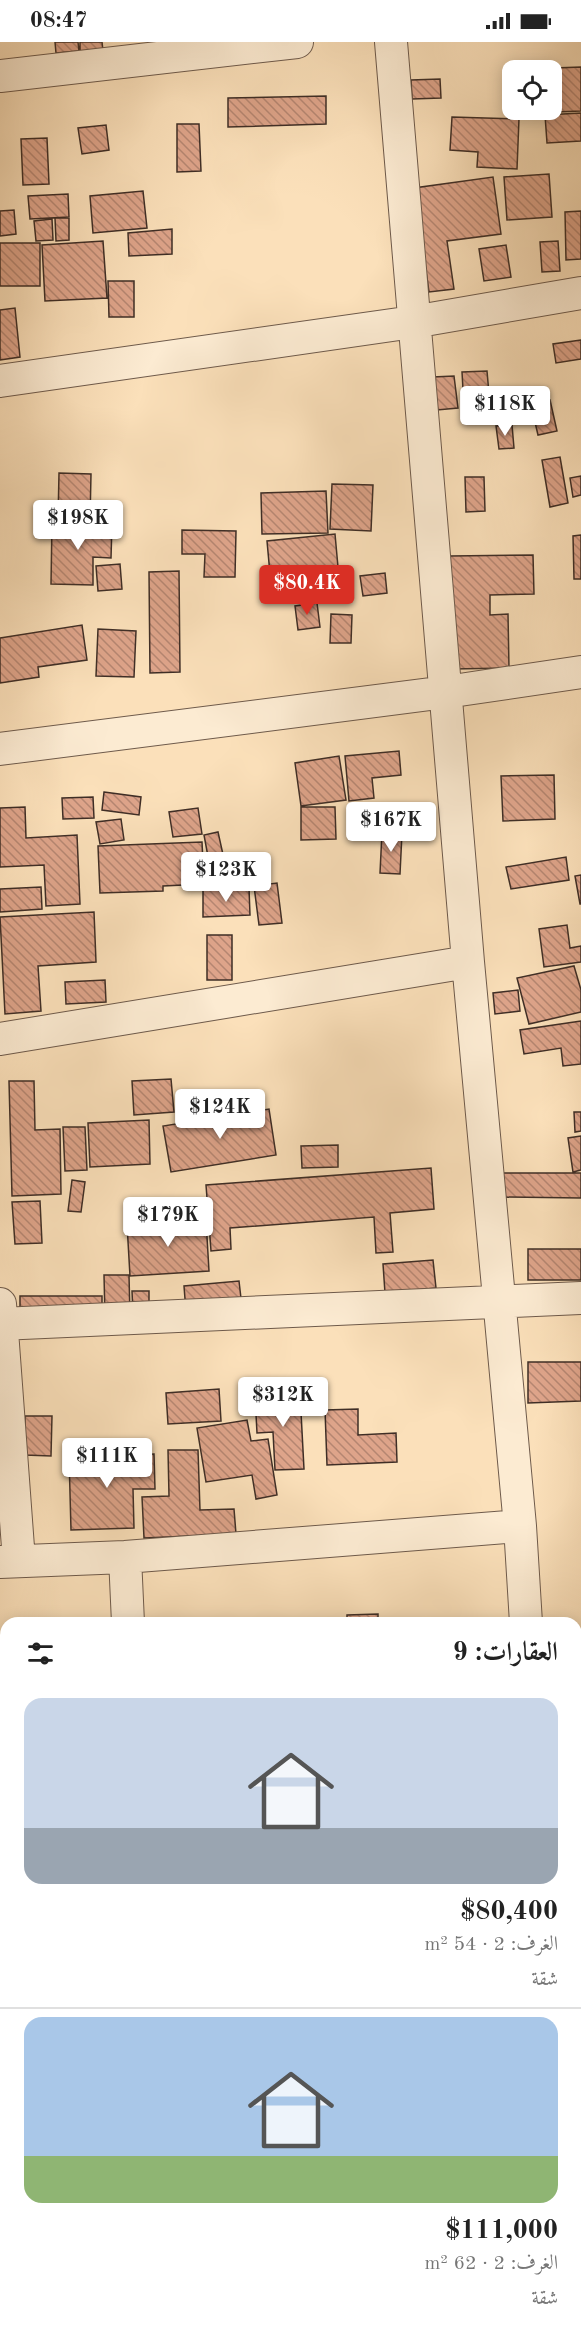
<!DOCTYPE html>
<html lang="ar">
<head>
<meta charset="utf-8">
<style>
	body { margin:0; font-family:"Old Standard TT",Amiri,serif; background:#f6f6f6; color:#222; direction:rtl; height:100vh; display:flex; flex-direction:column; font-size:22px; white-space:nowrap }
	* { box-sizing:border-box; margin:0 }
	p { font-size:20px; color:#767676 }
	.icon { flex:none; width:33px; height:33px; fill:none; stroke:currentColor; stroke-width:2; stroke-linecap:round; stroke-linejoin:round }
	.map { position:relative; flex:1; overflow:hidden; direction:ltr }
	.drawer { position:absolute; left:0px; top:1575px; width:582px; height:720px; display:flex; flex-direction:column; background:#fff; border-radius:18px 18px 0 0; box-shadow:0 3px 15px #0003; direction:rtl }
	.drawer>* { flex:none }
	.tools { position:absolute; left:502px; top:18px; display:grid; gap:12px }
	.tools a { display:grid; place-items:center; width:60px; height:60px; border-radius:12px; background:#fff; box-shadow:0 3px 15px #0003; font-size:30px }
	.price { position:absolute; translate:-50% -51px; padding:0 14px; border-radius:6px; background:#fff; color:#222; font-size:20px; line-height:39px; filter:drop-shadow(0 2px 3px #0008) }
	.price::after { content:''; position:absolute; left:50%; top:36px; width:18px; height:14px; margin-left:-9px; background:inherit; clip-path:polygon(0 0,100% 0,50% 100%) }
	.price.active { background:#d93025; color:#fff }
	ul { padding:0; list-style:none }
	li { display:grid; align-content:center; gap:12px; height:318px; padding:0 24px }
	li+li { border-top:2px solid #e0e0e0 }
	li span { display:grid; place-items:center; height:186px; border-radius:18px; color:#555 }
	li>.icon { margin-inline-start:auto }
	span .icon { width:108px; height:108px; fill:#fffc; stroke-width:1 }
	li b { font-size:26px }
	h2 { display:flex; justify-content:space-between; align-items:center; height:72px; padding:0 24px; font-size:26px }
	.status { display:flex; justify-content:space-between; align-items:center; height:42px; padding:0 30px; background:#fff; direction:ltr }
	.status svg { height:16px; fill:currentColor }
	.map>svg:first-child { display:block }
	.building { fill:url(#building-back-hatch); stroke:#3f2e26; stroke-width:1.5 }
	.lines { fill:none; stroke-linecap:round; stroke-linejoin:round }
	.minor-casing { stroke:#6e5a4b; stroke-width:34 }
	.minor { stroke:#fcebd2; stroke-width:32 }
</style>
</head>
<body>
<div class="status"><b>08:47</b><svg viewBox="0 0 49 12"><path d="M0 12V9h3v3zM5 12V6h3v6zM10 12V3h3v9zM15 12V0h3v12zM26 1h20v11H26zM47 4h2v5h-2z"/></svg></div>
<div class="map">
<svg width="581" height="2295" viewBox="0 0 581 2295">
	<defs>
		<pattern id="building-back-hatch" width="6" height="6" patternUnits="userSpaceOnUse" patternTransform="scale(1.5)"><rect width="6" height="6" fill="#dea48a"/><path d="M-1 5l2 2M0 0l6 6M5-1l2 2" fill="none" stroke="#b58671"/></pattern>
	</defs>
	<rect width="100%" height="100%" fill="#fbe0ba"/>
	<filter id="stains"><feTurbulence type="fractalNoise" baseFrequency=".00333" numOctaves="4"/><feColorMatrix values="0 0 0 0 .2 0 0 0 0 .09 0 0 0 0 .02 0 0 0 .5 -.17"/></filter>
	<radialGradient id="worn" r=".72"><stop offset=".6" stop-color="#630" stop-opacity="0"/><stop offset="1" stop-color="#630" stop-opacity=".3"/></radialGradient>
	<path class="building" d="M55,0H78L79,9L56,11Z
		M80,0H102L103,9L80,10Z
		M581,25V69L557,70L555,26Z
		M440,37L441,56L412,57L411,38Z
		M326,54V82L228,85V56Z
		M581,71V99L547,101L545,73Z
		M452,75L519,77L517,127L477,125L478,110L450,108Z
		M177,82H199L201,129L177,130Z
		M106,83L109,108L82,112L78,86Z
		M47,96L49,142L23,143L21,97Z
		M549,132L552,175L507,178L504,135Z
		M493,135L501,192L447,199L454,247L429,250L414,146Z
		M143,149L147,186L93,191L90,154Z
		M68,152L69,175L30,177L28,154Z
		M14,168L16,192L0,194V169Z
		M581,169V217L566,218L565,170Z
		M55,176H69V198L56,199Z
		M52,177L53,198L36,199L34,179Z
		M172,187V212L129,214L128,191Z
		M103,199L107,256L45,259L42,203Z
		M558,199L560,229L542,230L540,200Z
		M0,201H40V244H0Z
		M506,203L511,235L484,239L479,207Z
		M108,239H134V275H109Z
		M15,266L20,315L0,318V268Z
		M581,298V317L556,321L553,302Z
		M487,329L490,363L464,365L462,330Z
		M454,334L458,366L437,368L433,335Z
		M550,358L557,389L538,393L531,363Z
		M512,383L514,406L499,407L496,384Z
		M560,415L568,461L550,465L542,418Z
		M59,431L91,432L90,479L58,478Z
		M581,434V453L573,455L570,436Z
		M465,435H484L485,469L466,470Z
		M332,442L373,443L371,489L330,487Z
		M326,449L328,491L262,492L261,451Z
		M52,480L112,482L111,516L93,515V543L51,542Z
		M182,488L236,489L235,535H204L205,512H182Z
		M335,492L339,536L271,543L267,499Z
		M581,493V537H574L573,494Z
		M533,513L534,552L490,553V573L508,572L509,626L452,627L450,514Z
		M120,522L122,547L98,549L96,524Z
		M179,529L180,630L150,631L149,530Z
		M385,531L387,551L363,554L360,534Z
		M317,561L320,585L298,588L295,564Z
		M331,572L352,573L351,601H330Z
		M82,583L87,618L38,625L39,635L0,641V596Z
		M98,587L136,589L134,635L96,634Z
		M399,709L401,733L372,736L374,756L349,759L345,714Z
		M339,714L346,758L301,764L295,721Z
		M554,733L555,777L503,779L501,734Z
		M104,750L141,755L139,773L102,768Z
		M93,755L94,776L63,777L62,756Z
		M25,765L26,796L77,793L80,862L46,864L44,823L0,825V766Z
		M301,765H335L336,797L301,798Z
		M198,766L202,792L173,795L169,770Z
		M121,777L124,798L100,802L96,780Z
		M218,790L224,817L209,820L204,793Z
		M382,790L402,791L400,832L380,831Z
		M202,800L204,842L163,844V849L100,851L98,804Z
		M566,815L569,838L511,847L506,825Z
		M581,833V862H580L575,834Z
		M277,841L282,881L259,883L254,844Z
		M41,845L42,867L0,870V847Z
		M249,846L250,873L203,875V848Z
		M94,870L96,920L38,924L41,969L5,972L0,875Z
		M567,883L570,906L581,904V920L544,925L539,887Z
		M207,893H232V938H207Z
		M574,924L581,948V970L529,982L517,936Z
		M105,938L106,960L66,962L65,940Z
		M518,948L520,969L495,972L493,951Z
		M581,979V1022L563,1024L561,1006L524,1012L520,988Z
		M171,1037L174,1070L134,1073L132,1039Z
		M9,1039H34L35,1088L60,1087L61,1152L12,1154Z
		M209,1048L213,1068L182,1073L179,1054Z
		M269,1067L276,1113L171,1130L163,1084Z
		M574,1070H581V1089L575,1090Z
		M149,1078L150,1122L90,1125L88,1081Z
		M63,1085H85L87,1128L65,1129Z
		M581,1094V1128L573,1130L568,1096Z
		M338,1103V1125L302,1126L301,1104Z
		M431,1126L434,1167L390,1171L393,1210L376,1211L374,1175L230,1186L231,1207L211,1209L206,1143Z
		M500,1131H581V1156L499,1155Z
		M72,1138L85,1140L81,1170L68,1169Z
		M40,1159L42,1201L15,1202L12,1160Z
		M206,1178L209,1229L130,1234L127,1182Z
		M528,1207H581V1238H528Z
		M433,1218L436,1246L385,1251L383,1222Z
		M104,1233H129L130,1275H105Z
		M239,1239L242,1265L186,1270L184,1244Z
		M132,1249H149V1273H133Z
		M20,1254H102V1282H20Z
		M528,1320H581V1359L528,1361Z
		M219,1347L221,1379L168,1382L166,1351Z
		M300,1351L304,1427L275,1428L273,1390L257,1391L255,1354Z
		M358,1367V1393L396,1391L397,1420L327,1423L325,1368Z
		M25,1374H52L51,1414L25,1413Z
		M247,1378L251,1399L268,1397L277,1453L256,1457L252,1433L206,1440L197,1386Z
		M168,1408H198L200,1468L234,1467L236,1492L144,1496L142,1455L169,1454Z
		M154,1412L155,1447H133L134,1486L71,1488L69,1414Z
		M378,1572V1581H347V1573Z
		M3,1591L6,1592V1665L0,1666V1599H3Z
		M576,1591H581V1613H576Z
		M576,1622H581V1764H576Z
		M0,1731H6V1799H0Z
		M0,1875H6V1918H0Z
		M0,2086H6V2115H0Z"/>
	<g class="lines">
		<defs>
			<path id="minor" d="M391,0L468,920L520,1484L526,1581
				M0,34L297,0
				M0,339L413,280L581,251
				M0,707L446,650L581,630
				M0,997L468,920
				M0,1262L19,1519
				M0,1282L581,1256
				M125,1515L128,1581
				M0,1520L125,1515L520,1484
				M576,1964H581
				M0,1994H6
				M175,2289L176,2295
				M573,2289V2295"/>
		</defs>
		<use href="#minor" class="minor-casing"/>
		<use href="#minor" class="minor"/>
	</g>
	<rect width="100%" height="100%" filter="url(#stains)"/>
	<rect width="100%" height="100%" fill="url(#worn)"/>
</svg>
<div class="tools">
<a><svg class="icon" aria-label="locate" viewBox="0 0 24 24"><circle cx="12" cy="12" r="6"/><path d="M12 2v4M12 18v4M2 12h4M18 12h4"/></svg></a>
</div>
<b class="price" style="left:505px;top:395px">$118K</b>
<b class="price" style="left:78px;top:509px">$198K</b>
<b class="price active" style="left:307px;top:574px">$80.4K</b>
<b class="price" style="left:391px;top:811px">$167K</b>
<b class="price" style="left:226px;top:861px">$123K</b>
<b class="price" style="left:220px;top:1098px">$124K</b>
<b class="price" style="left:168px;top:1206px">$179K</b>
<b class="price" style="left:283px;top:1386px">$312K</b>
<b class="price" style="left:107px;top:1447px">$111K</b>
<section class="drawer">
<h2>العقارات: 9<svg class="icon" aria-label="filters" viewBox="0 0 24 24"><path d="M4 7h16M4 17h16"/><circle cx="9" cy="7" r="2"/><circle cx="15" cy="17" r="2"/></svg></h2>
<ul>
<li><span style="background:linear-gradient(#c9d6e8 70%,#9aa5b1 0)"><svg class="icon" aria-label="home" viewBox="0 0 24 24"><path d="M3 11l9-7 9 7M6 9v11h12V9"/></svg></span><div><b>$80,400</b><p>الغرف: 2 · 54 m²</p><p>شقة</p></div></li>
<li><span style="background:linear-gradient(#a9c7e8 75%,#8fb573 0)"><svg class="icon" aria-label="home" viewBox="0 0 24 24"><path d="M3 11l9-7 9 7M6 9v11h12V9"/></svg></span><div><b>$111,000</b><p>الغرف: 2 · 62 m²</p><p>شقة</p></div></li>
</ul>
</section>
</div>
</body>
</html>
